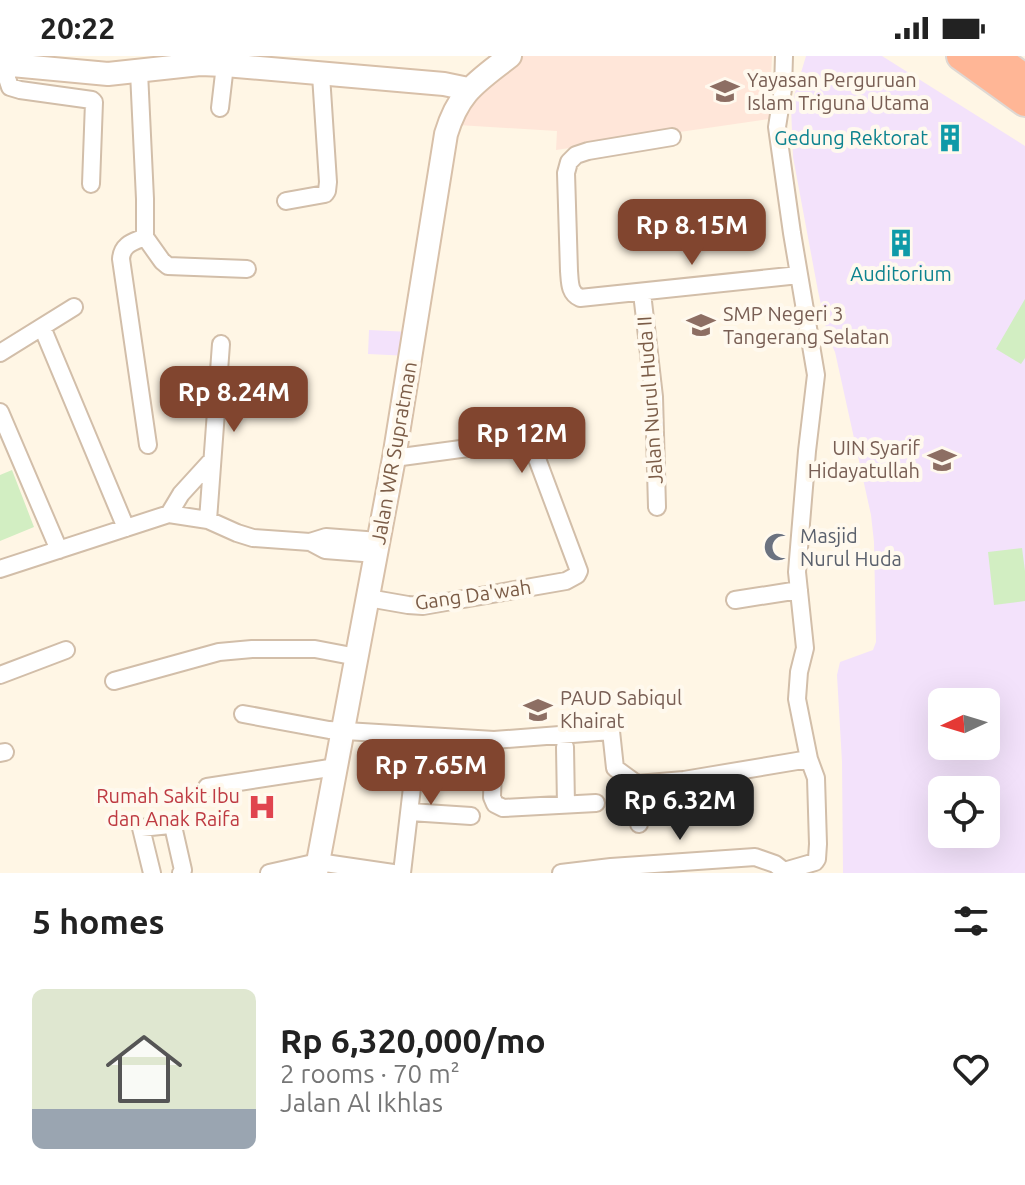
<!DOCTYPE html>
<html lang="en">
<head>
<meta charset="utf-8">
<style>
	body { margin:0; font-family:Ubuntu,sans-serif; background:#f2f2f2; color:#222; height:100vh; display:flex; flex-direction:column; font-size:30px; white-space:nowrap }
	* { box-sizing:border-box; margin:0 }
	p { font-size:26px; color:#767676 }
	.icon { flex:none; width:44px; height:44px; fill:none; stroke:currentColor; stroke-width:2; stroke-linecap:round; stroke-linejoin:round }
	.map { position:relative; height:817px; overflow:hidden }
	.panel { display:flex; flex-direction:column; background:#fff; flex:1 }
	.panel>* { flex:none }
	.needle { width:52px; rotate:266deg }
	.buttons { position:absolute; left:928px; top:632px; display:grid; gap:16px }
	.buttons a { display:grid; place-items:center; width:72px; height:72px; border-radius:12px; background:#fff; box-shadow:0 8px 32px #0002; font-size:40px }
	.price { position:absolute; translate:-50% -68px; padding:0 18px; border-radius:16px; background:#81452f; color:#fff; font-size:26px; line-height:52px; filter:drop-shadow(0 2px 4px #0008) }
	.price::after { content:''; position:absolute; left:50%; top:48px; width:24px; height:18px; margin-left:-12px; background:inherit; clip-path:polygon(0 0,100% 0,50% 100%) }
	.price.active { background:#222; color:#fff }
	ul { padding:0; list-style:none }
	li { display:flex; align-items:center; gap:24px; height:200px; padding:0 32px }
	li span { display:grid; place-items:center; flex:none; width:224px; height:160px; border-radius:12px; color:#555 }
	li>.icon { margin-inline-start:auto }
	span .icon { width:96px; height:96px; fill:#fffc; stroke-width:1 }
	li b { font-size:34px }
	h2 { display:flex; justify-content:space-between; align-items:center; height:96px; padding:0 32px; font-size:34px }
	.status { display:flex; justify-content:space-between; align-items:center; height:56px; padding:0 40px; background:#fff; direction:ltr }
	.status svg { height:22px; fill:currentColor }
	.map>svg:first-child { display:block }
	.commercial { fill:#ffe6d9 }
	.education { fill:#f3e2fb; fill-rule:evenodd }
	.green { fill:#d2eec2 }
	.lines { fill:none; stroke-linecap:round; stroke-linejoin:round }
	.street-casing { stroke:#d2bea9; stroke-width:20 }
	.secondary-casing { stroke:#d8c0a9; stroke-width:26 }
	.highway-casing { stroke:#dfd8d3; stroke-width:32 }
	.street { stroke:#fff; stroke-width:16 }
	.secondary { stroke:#fff; stroke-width:22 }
	.highway { stroke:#ffb696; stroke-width:28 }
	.labels { text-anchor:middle; stroke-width:8; stroke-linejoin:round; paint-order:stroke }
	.education-label { font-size:20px; fill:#785e54; stroke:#fff9ee; text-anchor:start }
	.culture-label { font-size:20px; fill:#0d838f; stroke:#fff9ee; text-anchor:end }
	.street-label { font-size:20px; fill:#7b5c47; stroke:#fff9ee }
	.worship-label { font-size:20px; fill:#5b616d; stroke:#fff9ee; text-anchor:start }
	.health-label { font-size:20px; fill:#be3a42; stroke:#fff9ee; text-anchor:end }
</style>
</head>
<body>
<div class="status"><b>20:22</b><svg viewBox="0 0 49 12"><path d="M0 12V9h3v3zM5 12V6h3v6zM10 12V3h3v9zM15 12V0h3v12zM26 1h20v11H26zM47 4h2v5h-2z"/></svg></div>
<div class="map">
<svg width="1025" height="817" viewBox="0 0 1025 817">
	<rect width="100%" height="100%" fill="#fff6e5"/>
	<path class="commercial" d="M502,0H772L769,63L556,94L557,75L442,68Z"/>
	<path class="education" d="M806,0H882L1025,90V817H843L842,706L837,619L840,606L873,594L876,586L874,486L871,459L835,296L828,281L818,235L793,101L791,50ZM942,646H986V690H942ZM942,734H986V778H942Z
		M369,274L411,276L410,300L368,298Z"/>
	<path class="green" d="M1025,243V302L1021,308L996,293Z
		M12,414L34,471L0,485V419Z
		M1022,492L1025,515V545L994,549L988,496Z"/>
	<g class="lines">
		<defs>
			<path id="street" d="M784,0L783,33L777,71L792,177L816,319L807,395L797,516L805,592L799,616L797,643L809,703L816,722L818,788L817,803L815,806L784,815L785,817
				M8,9L7,22L10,31L20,34L92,44L94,46L91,128
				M139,16L145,143V181C133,186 122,188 121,203L148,389
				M220,52L225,9
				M672,81L588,95L576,99L569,106L566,117L569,215C570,226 569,237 580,242L799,219
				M286,145L325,138L327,135L328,126L321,19
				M145,181L162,205L168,210L247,213
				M642,237L654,341L657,451
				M42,271L126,472
				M0,297L74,251
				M0,356L59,494
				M169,458L181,438L212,404
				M208,464L221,288
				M310,486L326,481L379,485
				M0,513L169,458L208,464L237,477L253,482L310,486L325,494L376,498
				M368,542L408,549L423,550L566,525L577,519L579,515L533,392L529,387L513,386L394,402
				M735,544L799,534
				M0,619L66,594
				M114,625L219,596L252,593H315L357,601
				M243,658L329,674L494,684L611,675L615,712L637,728L639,768
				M494,684L492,741L495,748L503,752L596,747
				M565,691L566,749
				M0,697L5,696
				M637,728L684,724L809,703
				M207,731L336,711
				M410,756L471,760
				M152,817L141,772L170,769L173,770L183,814L181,817
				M269,817L318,806L393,817
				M402,817L418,680
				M561,817L611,811L755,801L775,808L784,815"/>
			<path id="secondary" d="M0,8L108,18L200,8L225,9L444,28L468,33
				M316,817L394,402L446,78C459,35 477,26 510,0"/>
			<path id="highway" d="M961,0L1025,46
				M994,0L1025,23"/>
		</defs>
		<use href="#street" class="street-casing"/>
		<use href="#secondary" class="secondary-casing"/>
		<use href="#highway" class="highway-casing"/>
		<use href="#street" class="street"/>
		<use href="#secondary" class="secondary"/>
		<use href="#highway" class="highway"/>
	</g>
	<defs>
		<symbol id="school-bare" viewBox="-9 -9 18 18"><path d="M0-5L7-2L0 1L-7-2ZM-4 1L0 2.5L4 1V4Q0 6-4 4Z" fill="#8d6e63" stroke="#fff9ee" stroke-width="2.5" paint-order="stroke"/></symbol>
		<symbol id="building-bare" viewBox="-9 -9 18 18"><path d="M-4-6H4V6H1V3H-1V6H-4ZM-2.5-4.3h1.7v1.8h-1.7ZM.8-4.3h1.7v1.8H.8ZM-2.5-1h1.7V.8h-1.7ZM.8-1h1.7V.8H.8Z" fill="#0f9aa8" stroke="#fff9ee" stroke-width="2.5" paint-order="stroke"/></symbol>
		<symbol id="university-bare" viewBox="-9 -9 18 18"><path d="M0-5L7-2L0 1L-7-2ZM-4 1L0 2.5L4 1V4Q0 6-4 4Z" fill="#8d6e63" stroke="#fff9ee" stroke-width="2.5" paint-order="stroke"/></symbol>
		<symbol id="mosque-bare" viewBox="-9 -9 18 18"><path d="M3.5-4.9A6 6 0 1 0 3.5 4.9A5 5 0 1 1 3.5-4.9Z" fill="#6b7280" stroke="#fff9ee" stroke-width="2.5" paint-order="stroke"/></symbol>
		<symbol id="hospital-bare" viewBox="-9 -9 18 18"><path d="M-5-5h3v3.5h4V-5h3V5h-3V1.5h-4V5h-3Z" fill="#e0444e" stroke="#fff9ee" stroke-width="2.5" paint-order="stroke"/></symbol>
	</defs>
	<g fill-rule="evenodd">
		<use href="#school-bare" x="705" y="15" width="40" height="40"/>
		<use href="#building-bare" x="930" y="62" width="40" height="40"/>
		<use href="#building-bare" x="881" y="167" width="40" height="40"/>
		<use href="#school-bare" x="681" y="249" width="40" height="40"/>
		<use href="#university-bare" x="922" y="384" width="40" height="40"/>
		<use href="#mosque-bare" x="758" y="471" width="40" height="40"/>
		<use href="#school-bare" x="518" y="634" width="40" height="40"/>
		<use href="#hospital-bare" x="242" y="731" width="40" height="40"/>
	</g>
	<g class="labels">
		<g class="education-label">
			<text x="747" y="31">Yayasan Perguruan<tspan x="747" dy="23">Islam Triguna Utama</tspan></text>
			<text x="723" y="265">SMP Negeri 3<tspan x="723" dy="23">Tangerang Selatan</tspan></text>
			<text x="920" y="399" text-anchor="end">UIN Syarif<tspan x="920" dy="23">Hidayatullah</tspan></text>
			<text x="560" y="649">PAUD Sabiqul<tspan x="560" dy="23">Khairat</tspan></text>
		</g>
		<g class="culture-label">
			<text x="928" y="89">Gedung Rektorat</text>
			<text x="901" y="225" text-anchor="middle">Auditorium</text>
		</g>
		<g class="street-label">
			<text transform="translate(650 344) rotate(-94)" y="7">Jalan Nurul Huda II</text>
			<text transform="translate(394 397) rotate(-80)" y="7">Jalan WR Supratman</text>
			<text transform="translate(473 539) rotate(-8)" y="7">Gang Da'wah</text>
		</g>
		<g class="worship-label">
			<text x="800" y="487">Masjid<tspan x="800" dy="23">Nurul Huda</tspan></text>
		</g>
		<g class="health-label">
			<text x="240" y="747">Rumah Sakit Ibu<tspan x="240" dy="23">dan Anak Raifa</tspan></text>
		</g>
	</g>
</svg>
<div class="buttons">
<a><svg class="needle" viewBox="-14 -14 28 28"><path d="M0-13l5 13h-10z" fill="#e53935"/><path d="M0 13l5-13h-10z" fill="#767676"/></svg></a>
<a><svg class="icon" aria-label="locate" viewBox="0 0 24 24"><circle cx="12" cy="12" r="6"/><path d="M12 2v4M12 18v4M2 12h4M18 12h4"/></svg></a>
</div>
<b class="price" style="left:692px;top:211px">Rp 8.15M</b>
<b class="price" style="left:234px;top:378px">Rp 8.24M</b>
<b class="price" style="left:522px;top:419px">Rp 12M</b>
<b class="price" style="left:431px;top:751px">Rp 7.65M</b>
<b class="price active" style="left:680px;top:786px">Rp 6.32M</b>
</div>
<section class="panel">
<h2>5 homes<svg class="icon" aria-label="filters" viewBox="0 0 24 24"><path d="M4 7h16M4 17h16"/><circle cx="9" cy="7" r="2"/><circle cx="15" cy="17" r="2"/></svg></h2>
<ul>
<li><span style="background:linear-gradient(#dfe7d0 75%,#9aa5b1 0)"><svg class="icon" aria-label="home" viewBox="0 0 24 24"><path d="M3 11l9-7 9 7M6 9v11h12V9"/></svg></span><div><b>Rp 6,320,000/mo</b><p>2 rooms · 70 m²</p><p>Jalan Al Ikhlas</p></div><svg class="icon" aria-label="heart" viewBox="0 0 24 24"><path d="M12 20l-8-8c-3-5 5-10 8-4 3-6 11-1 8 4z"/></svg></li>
</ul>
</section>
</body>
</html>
